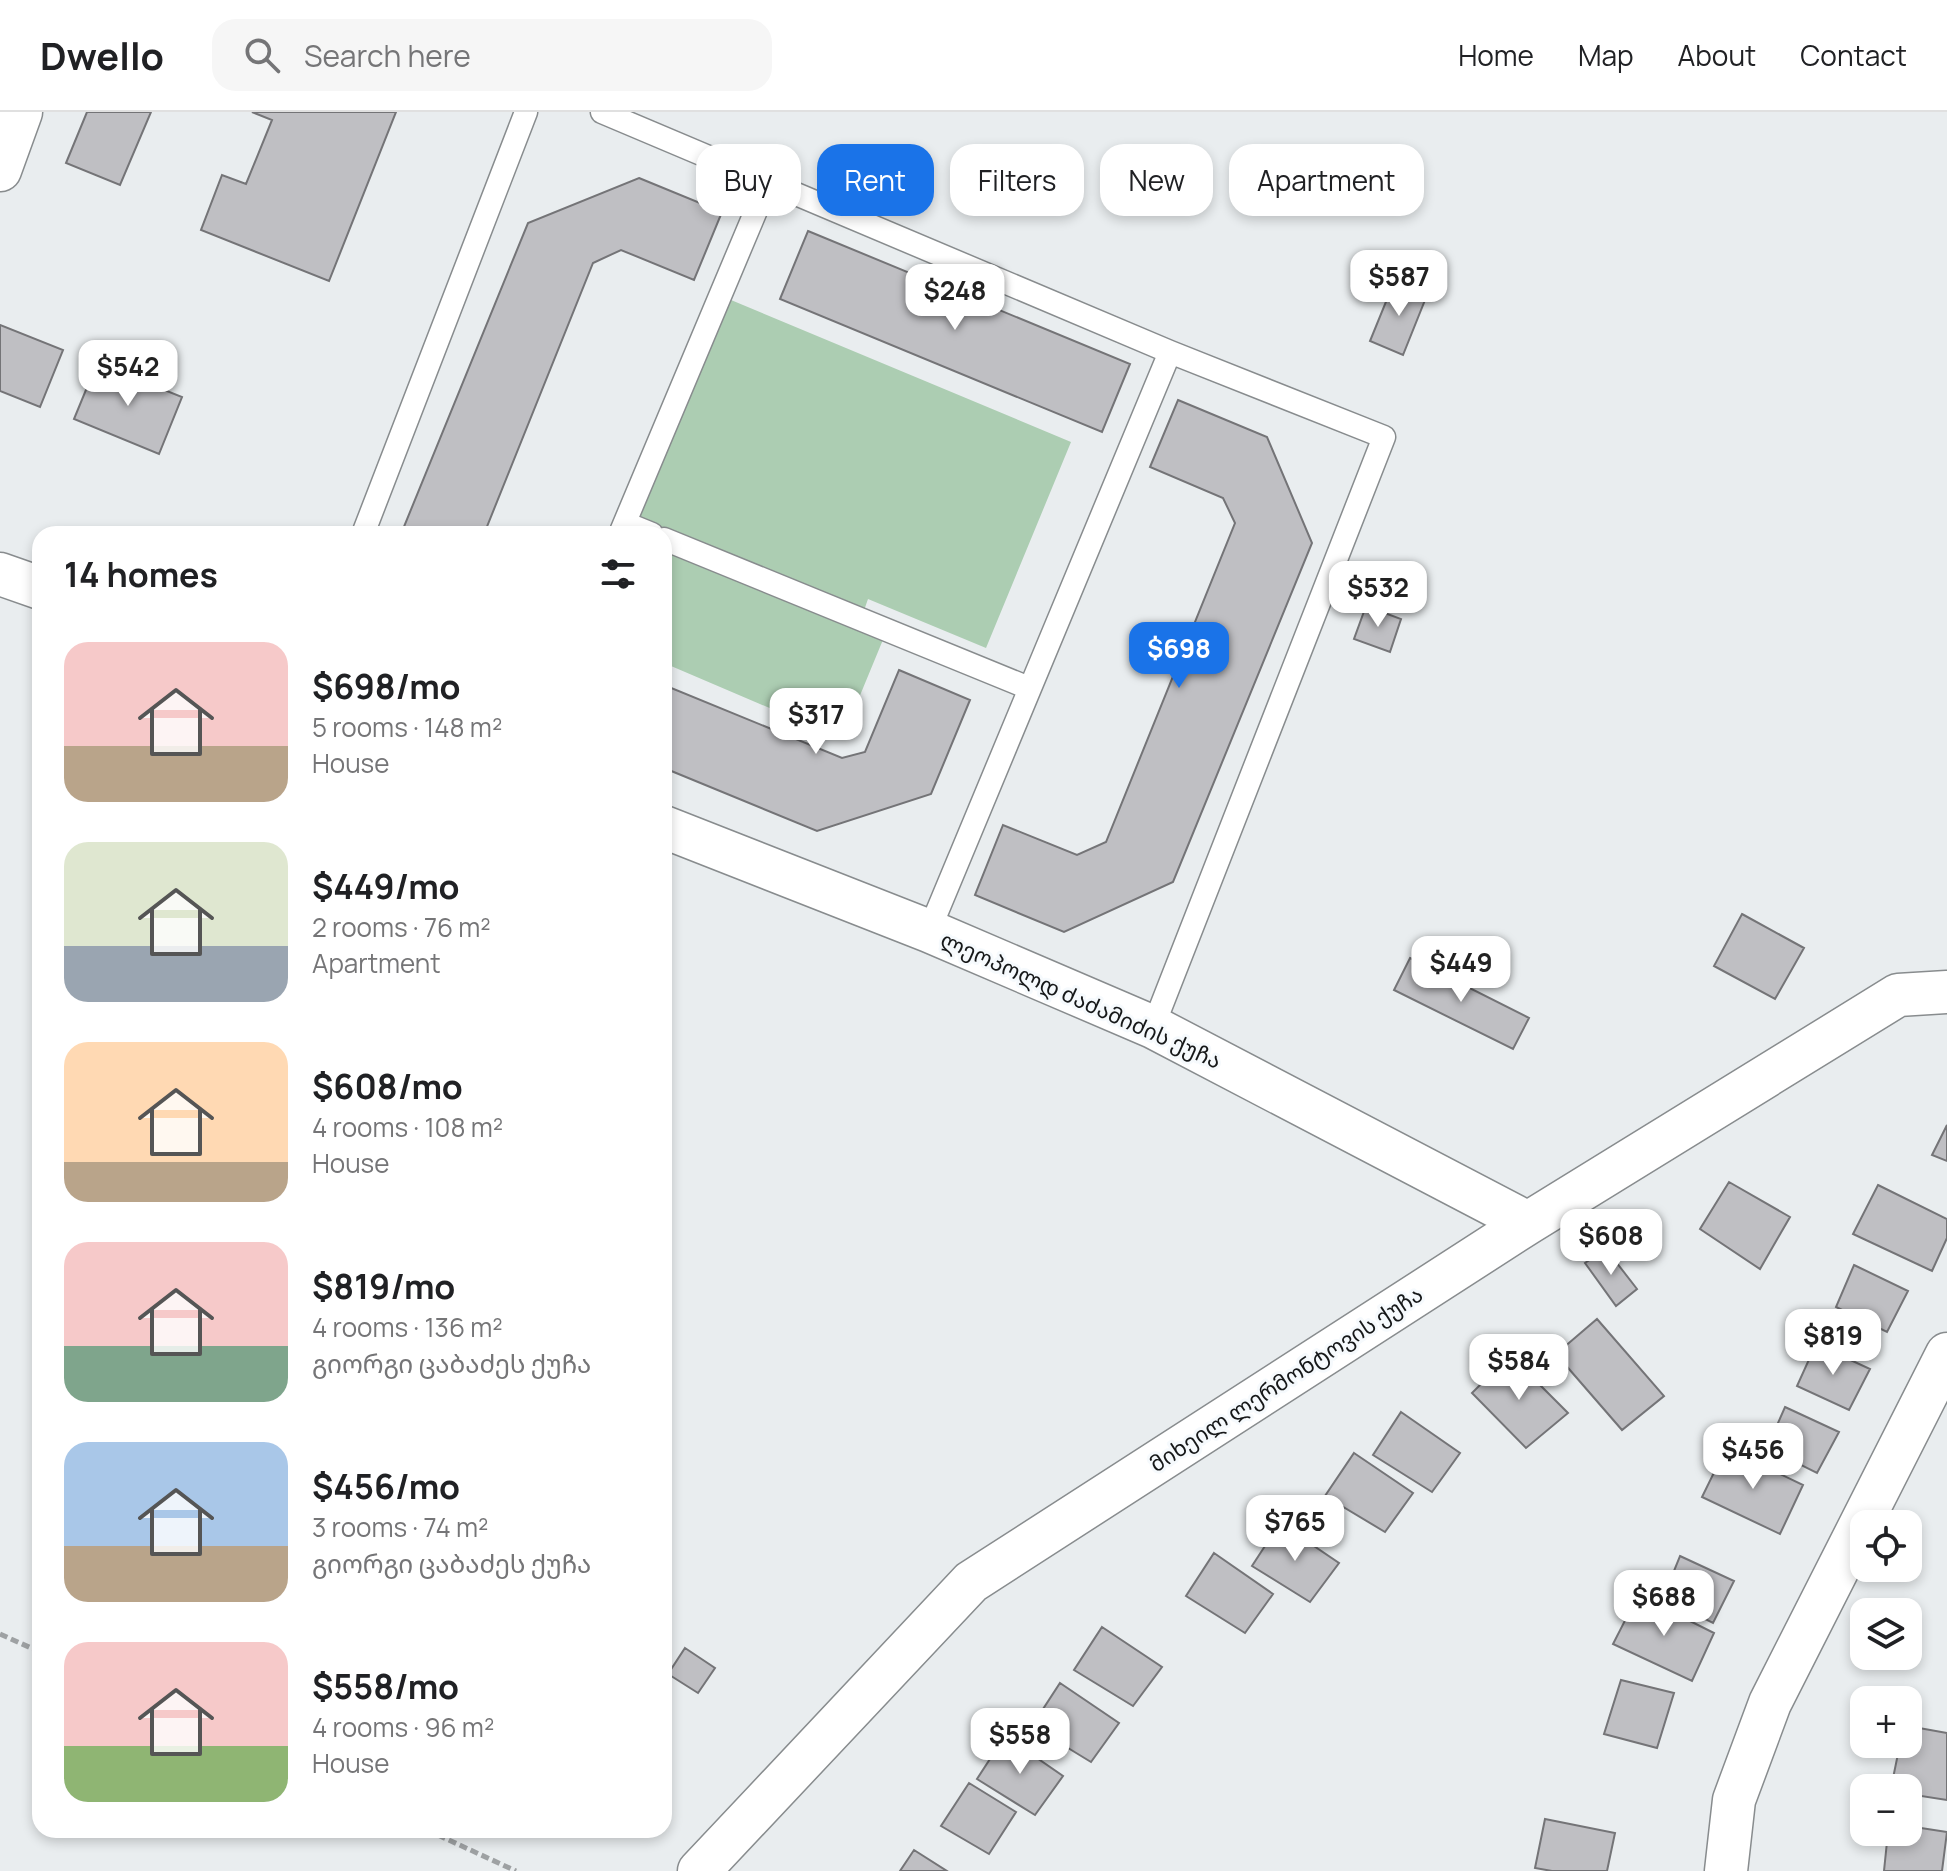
<!DOCTYPE html>
<html lang="en">
<head>
<meta charset="utf-8">
<style>
	body { margin:0; font-family:Manrope,"Noto Sans Georgian",sans-serif; background:#f6f6f6; color:#202124; height:100vh; display:flex; flex-direction:column; font-size:30px; white-space:nowrap }
	* { box-sizing:border-box; margin:0 }
	p { font-size:26px; color:#757577 }
	.icon { flex:none; width:44px; height:44px; fill:none; stroke:currentColor; stroke-width:2; stroke-linecap:round; stroke-linejoin:round }
	.map { position:relative; flex:1; overflow:hidden }
	.side { position:absolute; left:32px; top:414px; width:640px; height:1312px; display:flex; flex-direction:column; background:#fff; border-radius:24px; box-shadow:0 4px 12px #0003 }
	.side>* { flex:none }
	.top-card { position:absolute; left:696px; top:32px; width:760px; height:72px; display:flex; gap:16px }
	.tools { position:absolute; left:1850px; top:1398px; display:grid; gap:16px }
	.tools a { display:grid; place-items:center; width:72px; height:72px; border-radius:16px; background:#fff; box-shadow:0 4px 12px #0003; font-size:40px }
	.price { position:absolute; translate:-50% -68px; padding:0 18px; border-radius:16px; background:#fff; color:#222; font-size:26px; line-height:52px; filter:drop-shadow(0 2px 4px #0008) }
	.price::after { content:''; position:absolute; left:50%; top:48px; width:24px; height:18px; margin-left:-12px; background:inherit; clip-path:polygon(0 0,100% 0,50% 100%) }
	.price.current { background:#1a73e8; color:#fff }
	ul { padding:0; list-style:none }
	li { display:flex; align-items:center; gap:24px; height:200px; padding:0 32px }
	li span { display:grid; place-items:center; flex:none; width:224px; height:160px; border-radius:24px; color:#555 }
	li>.icon { margin-inline-start:auto }
	span .icon { width:96px; height:96px; fill:#fffc; stroke-width:1 }
	li b { font-size:34px }
	h2 { display:flex; justify-content:space-between; align-items:center; height:96px; padding:0 32px; font-size:34px }
	.tag { padding:0 28px; border-radius:24px; background:#fff; box-shadow:0 4px 12px #0003; font-size:28px; line-height:72px }
	.tag.current { background:#1a73e8; color:#fff }
	header { display:flex; align-items:center; gap:48px; box-sizing:border-box; height:112px; padding:0 40px; background:#fff; border-bottom:2px solid #e0e0e0 }
	header strong { font-size:38px }
	nav { display:flex; gap:44px; margin-inline-start:auto; font-size:28px }
	.search { width:560px; height:72px; background:#f6f6f6; display:flex; align-items:center; gap:20px; box-sizing:border-box; padding:0 28px; border-radius:24px; color:#757577; font-size:30px }
	.map>svg:first-child { display:block }
	.green { fill:#accdb2 }
	.building { fill:#bfbfc3; stroke:#747477; stroke-width:2 }
	.lines { fill:none; stroke-linecap:round; stroke-linejoin:round }
	.lane-casing { stroke:#888c8e; stroke-width:25 }
	.street-casing { stroke:#888c8e; stroke-width:45 }
	.path { stroke:#9ea1a3; stroke-width:5; stroke-dasharray:8 4; stroke-linecap:butt }
	.lane { stroke:#fff; stroke-width:22 }
	.street { stroke:#fff; stroke-width:42 }
	.labels { text-anchor:middle; stroke-width:6; stroke-linejoin:round; paint-order:stroke }
	.street-label { font-size:22px; fill:#161819; stroke:#f6fafd }
</style>
</head>
<body>
<header>
<strong>Dwello</strong>
<div class="search"><svg class="icon" aria-label="search" viewBox="0 0 24 24"><circle cx="10" cy="10" r="6"/><path d="M15 15l6 6"/></svg>Search here</div>
<nav><a>Home</a><a>Map</a><a>About</a><a>Contact</a></nav>
</header>
<div class="map">
<svg width="1947" height="1759" viewBox="0 0 1947 1759">
	<rect width="100%" height="100%" fill="#e9edef"/>
	<path class="green" d="M719,183L1071,330L986,536L868,487L861,507L887,518L842,627L664,551V422H620Z"/>
	<path class="building" d="M87,0H151L120,73L66,51Z
		M252,0H396L329,169L201,118L222,63L246,72L272,8Z
		M639,66L722,100L694,168L621,138L593,151L484,422H401L528,111Z
		M808,119L1130,252L1102,320L780,187Z
		M1394,170L1427,183L1403,243L1370,229Z
		M0,213L63,238L40,295L0,279Z
		M97,251L182,285L159,342L74,307Z
		M1178,288L1267,325L1312,431L1173,770L1064,820L975,783L1003,713L1077,743L1106,730L1235,411L1223,386L1150,355Z
		M1366,494L1401,507L1390,540L1354,527Z
		M899,558L970,588L931,682L817,719L664,656V573L842,646L865,640Z
		M1742,802L1804,836L1775,887L1714,854Z
		M1410,846L1529,906L1513,937L1394,878Z
		M1947,1013V1049L1932,1043Z
		M1729,1070L1790,1105L1760,1157L1700,1117Z
		M1878,1073L1947,1107V1126L1932,1159L1853,1122Z
		M1606,1137L1637,1177L1616,1194L1585,1151Z
		M1854,1153L1908,1179L1887,1220L1836,1195Z
		M1597,1207L1664,1284L1622,1318L1556,1242Z
		M1816,1232L1870,1257L1849,1298L1797,1274Z
		M1510,1243L1568,1301L1526,1336L1472,1281Z
		M1785,1295L1839,1320L1817,1361L1767,1336Z
		M1401,1300L1460,1341L1432,1380L1373,1343Z
		M1726,1336L1803,1373L1780,1422L1702,1385Z
		M1354,1341L1413,1381L1385,1420L1325,1384Z
		M1280,1411L1339,1451L1310,1490L1252,1454Z
		M1214,1441L1273,1482L1245,1521L1186,1484Z
		M1680,1444L1734,1469L1713,1511L1663,1486Z
		M1638,1483L1714,1521L1692,1569L1613,1532Z
		M1102,1515L1162,1555L1133,1594L1074,1558Z
		M685,1536L715,1556L698,1581L668,1562Z
		M1621,1568L1674,1581L1657,1636L1604,1622Z
		M1060,1571L1119,1611L1091,1650L1032,1614Z
		M1908,1614L1947,1621V1688L1908,1682V1676H1891L1900,1632H1908Z
		M1005,1624L1063,1664L1035,1703L977,1667Z
		M969,1671L1016,1700L989,1742L941,1714Z
		M1545,1707L1615,1721L1607,1759H1552L1535,1756Z
		M1908,1714L1947,1720L1942,1759H1884L1888,1720H1908Z
		M914,1738L947,1759H900Z"/>
	<g class="lines">
		<defs>
			<path id="lane" d="M602,0L1170,240L1384,325L1153,915
				M625,411L652,422
				M363,422L526,0
				M620,422L768,70
				M664,427L1029,576
				M929,819L1170,240"/>
			<path id="street" d="M0,58L21,0
				M0,462L40,476
				M664,715L929,819L1153,915L1528,1111
				M699,1759L971,1470L1528,1111L1898,883L1947,880
				M1726,1759L1734,1688L1770,1591L1947,1242"/>
		</defs>
		<use href="#lane" class="lane-casing"/>
		<use href="#street" class="street-casing"/>
		<path class="path" d="M0,1522L40,1540
			M427,1718L516,1759"/>
		<use href="#lane" class="lane"/>
		<use href="#street" class="street"/>
	</g>
	<g class="labels">
		<g class="street-label">
			<text transform="translate(1081 888) rotate(24)" y="8">ლეოპოლდ ძაძამიძის ქუჩა</text>
			<text transform="translate(1286 1267) rotate(-33)" y="8">მიხეილ ლერმონტოვის ქუჩა</text>
		</g>
	</g>
</svg>
<div class="tools">
<a><svg class="icon" aria-label="locate" viewBox="0 0 24 24"><circle cx="12" cy="12" r="6"/><path d="M12 2v4M12 18v4M2 12h4M18 12h4"/></svg></a>
<a><svg class="icon" aria-label="layers" viewBox="0 0 24 24"><path d="M12 4l9 5-9 5-9-5zM3 14l9 5 9-5"/></svg></a>
<a>+</a>
<a>−</a>
</div>
<b class="price" style="left:1399px;top:206px">$587</b>
<b class="price" style="left:955px;top:220px">$248</b>
<b class="price" style="left:128px;top:296px">$542</b>
<b class="price" style="left:1378px;top:517px">$532</b>
<b class="price current" style="left:1179px;top:578px">$698</b>
<b class="price" style="left:816px;top:644px">$317</b>
<b class="price" style="left:1461px;top:892px">$449</b>
<b class="price" style="left:1611px;top:1165px">$608</b>
<b class="price" style="left:1833px;top:1265px">$819</b>
<b class="price" style="left:1519px;top:1290px">$584</b>
<b class="price" style="left:1753px;top:1379px">$456</b>
<b class="price" style="left:1295px;top:1451px">$765</b>
<b class="price" style="left:1664px;top:1526px">$688</b>
<b class="price" style="left:1020px;top:1664px">$558</b>
<div class="top-card">
<a class="tag">Buy</a>
<a class="tag current">Rent</a>
<a class="tag">Filters</a>
<a class="tag">New</a>
<a class="tag">Apartment</a>
</div>
<section class="side">
<h2>14 homes<svg class="icon" aria-label="filters" viewBox="0 0 24 24"><path d="M4 7h16M4 17h16"/><circle cx="9" cy="7" r="2"/><circle cx="15" cy="17" r="2"/></svg></h2>
<ul>
<li><span style="background:linear-gradient(#f6c9c9 65%,#b9a48a 0)"><svg class="icon" aria-label="home" viewBox="0 0 24 24"><path d="M3 11l9-7 9 7M6 9v11h12V9"/></svg></span><div><b>$698/mo</b><p>5 rooms · 148 m²</p><p>House</p></div></li>
<li><span style="background:linear-gradient(#dfe7d0 65%,#9aa5b1 0)"><svg class="icon" aria-label="home" viewBox="0 0 24 24"><path d="M3 11l9-7 9 7M6 9v11h12V9"/></svg></span><div><b>$449/mo</b><p>2 rooms · 76 m²</p><p>Apartment</p></div></li>
<li><span style="background:linear-gradient(#ffd9b3 75%,#b9a48a 0)"><svg class="icon" aria-label="home" viewBox="0 0 24 24"><path d="M3 11l9-7 9 7M6 9v11h12V9"/></svg></span><div><b>$608/mo</b><p>4 rooms · 108 m²</p><p>House</p></div></li>
<li><span style="background:linear-gradient(#f6c9c9 65%,#7fa58c 0)"><svg class="icon" aria-label="home" viewBox="0 0 24 24"><path d="M3 11l9-7 9 7M6 9v11h12V9"/></svg></span><div><b>$819/mo</b><p>4 rooms · 136 m²</p><p>გიორგი ცაბაძეს ქუჩა</p></div></li>
<li><span style="background:linear-gradient(#a9c7e8 65%,#b9a48a 0)"><svg class="icon" aria-label="home" viewBox="0 0 24 24"><path d="M3 11l9-7 9 7M6 9v11h12V9"/></svg></span><div><b>$456/mo</b><p>3 rooms · 74 m²</p><p>გიორგი ცაბაძეს ქუჩა</p></div></li>
<li><span style="background:linear-gradient(#f6c9c9 65%,#8fb573 0)"><svg class="icon" aria-label="home" viewBox="0 0 24 24"><path d="M3 11l9-7 9 7M6 9v11h12V9"/></svg></span><div><b>$558/mo</b><p>4 rooms · 96 m²</p><p>House</p></div></li>
</ul>
</section>
</div>
</body>
</html>
